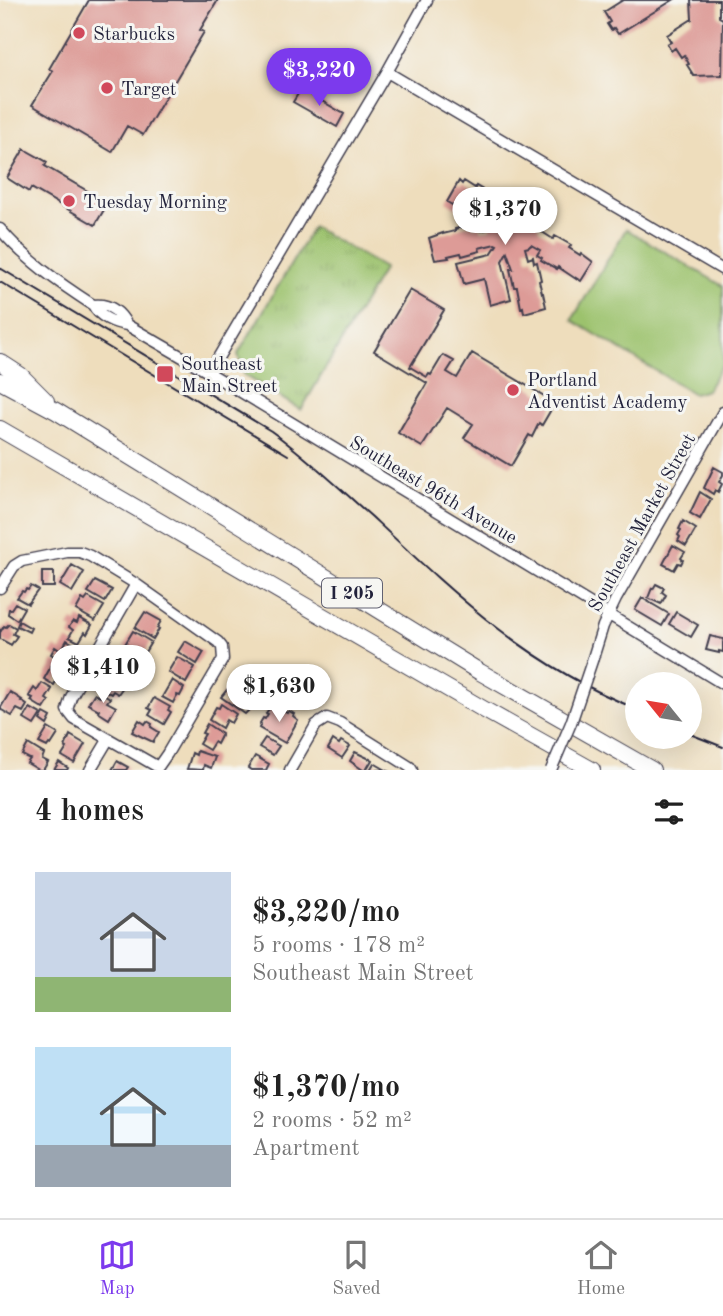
<!DOCTYPE html>
<html lang="en">
<head>
<meta charset="utf-8">
<style>
	body { margin:0; font-family:"Old Standard TT",serif; background:#f2f2f2; color:#222; height:100vh; display:flex; flex-direction:column; font-size:26px; white-space:nowrap }
	* { box-sizing:border-box; margin:0 }
	p { font-size:23px; color:#767676 }
	.icon { flex:none; width:38px; height:38px; fill:none; stroke:currentColor; stroke-width:2; stroke-linecap:round; stroke-linejoin:round }
	.map { position:relative; height:770px; overflow:hidden }
	.details { display:flex; flex-direction:column; background:#fff; flex:1 }
	.details>* { flex:none }
	.needle { width:46px; rotate:300deg }
	.buttons { position:absolute; left:625px; top:672px; display:grid; gap:14px }
	.buttons a { display:grid; place-items:center; width:77px; height:77px; border-radius:50%; background:#fff; box-shadow:0 7px 28px #0002; font-size:35px }
	.price { position:absolute; translate:-50% -60px; padding:0 16px; border-radius:24px; background:#fff; color:#222; font-size:23px; line-height:46px; filter:drop-shadow(0 2px 4px #0008) }
	.price::after { content:''; position:absolute; left:50%; top:42px; width:21px; height:16px; margin-left:-10px; background:inherit; clip-path:polygon(0 0,100% 0,50% 100%) }
	.price.current { background:#7c3aed; color:#fff }
	ul { padding:0; list-style:none }
	li { display:flex; align-items:center; gap:21px; height:175px; padding:0 35px }
	li span { display:grid; place-items:center; flex:none; width:196px; height:140px; border-radius:0px; color:#555 }
	li>.icon { margin-inline-start:auto }
	span .icon { width:84px; height:84px; fill:#fffc; stroke-width:1 }
	li b { font-size:30px }
	h2 { display:flex; justify-content:space-between; align-items:center; height:84px; padding:0 35px; font-size:30px }
	.dock { display:flex; justify-content:space-around; align-items:center; height:98px; border-top:2px solid #e0e0e0; background:#fff; font-size:19px; color:#767676 }
	.dock a { display:grid; justify-items:center; gap:4px }
	.dock .current { color:#7c3aed }
	.map>svg:first-child { display:block }
	.grass { fill:url(#grass-tufts); stroke:#5f7254; stroke-width:2 }
	.pitch { fill:#9cc26d; stroke:#5f7254; stroke-width:2 }
	.building { fill:#dd9b97 }
	.lines { fill:none; stroke-linecap:round; stroke-linejoin:round }
	.minor-casing { stroke:#413e4e; stroke-width:13 }
	.highway-casing { stroke:#413e4e; stroke-width:18 }
	.minor { stroke:#fff; stroke-width:10 }
	.highway { stroke:#fff; stroke-width:16 }
	.tram { stroke:#22223b; stroke-width:2 }
	.minor-bridge-casing { stroke:#413e4e; stroke-width:13; stroke-linecap:butt }
	.minor-bridge { stroke:#fff; stroke-width:10 }
	.poi-dot { fill:#d1495b; stroke:#f6f6f2; stroke-width:2.5 }
	.labels { text-anchor:middle; stroke-width:6; stroke-linejoin:round; paint-order:stroke }
	.shield { fill:#f6f6f2; stroke:#626272; stroke-width:2 }
	.shield-label { font-size:18px; font-weight:bold; fill:#22223b }
	.poi-label { font-size:19px; fill:#22223b; stroke:#f6f6f2; text-anchor:start }
	.street-label { font-size:19px; fill:#22223b; stroke:#f6f6f2 }
</style>
</head>
<body>
<div class="map">
<svg width="723" height="770" viewBox="0 0 723 770">
	<defs>
		<pattern id="grass-tufts" width="24" height="20" patternUnits="userSpaceOnUse" patternTransform="scale(1.75)"><rect width="24" height="20" fill="#9cc26d"/><path d="M3 7l-1-3M5 7V3M7 7l1-3M15 17l-1-3M17 17v-4M19 17l1-3" fill="none" stroke="#86a65f"/></pattern>
	</defs>
	<rect width="100%" height="100%" fill="#f6f6f2"/>
	<filter id="ink" filterUnits="userSpaceOnUse"><feTurbulence type="fractalNoise" baseFrequency=".0143" numOctaves="2"/><feDisplacementMap in="SourceGraphic" scale="14" xChannelSelector="R" yChannelSelector="G"/><feConvolveMatrix kernelMatrix="1 2 1 2 8 2 1 2 1" color-interpolation-filters="sRGB"/></filter>
	<filter id="wash" filterUnits="userSpaceOnUse"><feTurbulence type="fractalNoise" baseFrequency=".00686" numOctaves="4" result="noise"/><feDisplacementMap in="SourceGraphic" scale="28" xChannelSelector="R" yChannelSelector="G"/><feGaussianBlur stdDeviation="1.57" result="paint"/><feColorMatrix in="noise" values="0 0 0 0 0 0 0 0 0 0 0 0 0 0 0 0 0 1.4 0 .05"/><feComposite in="paint" operator="in"/></filter>
	<g filter="url(#wash)">
		<rect width="100%" height="100%" fill="#eeddbc"/>
		<path class="grass" d="M313,227L384,268L301,410L243,374L238,354Z"/>
		<path class="pitch" d="M626,229L723,286V363L707,390L694,394L572,320Z"/>
		<g id="blocks">
			<path class="building" d="M89,0H218L200,30L204,32L143,135L127,126L112,152L32,105L53,71L49,69Z
				M623,0H673L618,34L614,28L611,30L607,24L610,22L604,12Z
				M691,0H719V17L723,19L722,75L694,76L687,65L689,64L684,55L681,57L675,48L671,51L667,44L671,42L667,35L692,19Z
				M301,89L344,114L337,127L293,102Z
				M24,149L47,162L45,166L108,203L95,225L31,188L29,192L7,178Z
				M459,181L462,184L464,181L475,188L476,186L510,206L514,198L541,214L537,220L539,230L553,239L555,236L571,245L569,248L580,255L581,253L593,262L581,281L576,278V279L558,267L557,269L541,260L542,258L537,255L540,250L531,245L529,247L525,248L528,259L533,257L534,263L537,262L541,280L539,281L542,293H543L546,307L524,313L523,307L521,308L517,287H514L510,269H513L507,252L502,261L511,299L490,305L484,279L464,284L458,262L491,254L497,245L495,244L479,248L480,251L462,256L461,253L448,256L449,258L435,260L429,238L443,233V234L455,231V229L473,224L474,227L479,225L481,231L491,228L490,225L492,221L483,216L479,221L447,202Z
				M410,290L444,310L410,367L427,377L429,374L431,375L443,355L454,361L447,372L457,378L472,353L551,400V398L556,401L542,425L539,423L532,437L529,435L511,466L464,438L473,424L447,408L422,447L398,433L427,383L374,351Z
				M714,467L723,472V475L719,482L722,484L718,492L715,490L713,494L704,488Z
				M700,492L711,499L700,519L690,513Z
				M683,521L696,529L686,546L678,541L680,537L678,535L681,530L679,529Z
				M673,545L685,552L681,558L683,560L681,564L678,563L674,570L663,564Z
				M72,565L84,572L72,592L60,585Z
				M42,572H54V587H42Z
				M95,581L112,590L105,602L88,592Z
				M656,584L664,588L662,592L666,595L661,604L648,598L652,588L653,589Z
				M31,586L38,590L28,604L17,598L22,591L24,592L26,589L28,590Z
				M88,597L104,606L95,621L76,610L82,599L85,601Z
				M642,598L669,614L662,626L635,610Z
				M15,603L24,608L17,620L8,614L9,609H11Z
				M145,612L161,621L157,628L159,629L153,639L135,628Z
				M676,612L698,625L691,637L669,624Z
				M79,618L92,625L87,634L85,632L79,642L69,637L73,630L69,627L73,621L77,623Z
				M19,621L31,628L29,632L17,626Z
				M9,624L16,628L13,634L17,636L11,645L0,639V630L1,631L4,626L6,627Z
				M133,631L151,642L142,657L124,646Z
				M710,636L723,639V652L719,651V653L706,650Z
				M67,640L77,646L71,656L74,658L69,666L51,654L55,647L61,651Z
				M185,641L204,652L197,664L178,652Z
				M119,651L135,660L132,665L128,663L122,673L113,667L117,660L115,658Z
				M177,657L195,667L186,683L168,672Z
				M54,661L67,669L62,677L59,675L54,685L44,679Z
				M110,672L121,678L117,683L123,687L118,694L113,691L111,694L98,687L103,678L106,680Z
				M236,675L241,679L243,676L248,679L246,682L260,692L256,701L254,700L251,705L253,706L245,714L221,697L231,685Z
				M172,680L184,688L180,696L177,695L173,703L162,697Z
				M42,683L52,689L46,699L49,701L44,709L31,701L33,698L29,696L34,688L37,691Z
				M10,692L22,700L21,701L27,705L23,712L17,709L12,716L0,709Z
				M102,693L110,698L107,702L116,707L109,719L98,712L99,710L88,704L94,694L100,697Z
				M154,698L170,707L168,710L171,712L164,724L149,715L152,710L148,708Z
				M221,704L236,714L231,723L226,720L222,728L209,720L216,707L219,708Z
				M272,705L287,713L289,711L294,714L293,716L298,720L285,743L259,728L261,724L260,723L263,718L265,719L268,714L266,713Z
				M30,708L41,714L34,725L24,719Z
				M44,713L51,717L47,725L40,720Z
				M139,720L145,724L147,721L152,724L151,727L159,732L153,742L132,732Z
				M207,724L222,734L217,744L214,742L209,750L199,744L205,734L202,733Z
				M48,728L58,734L51,745L49,744L47,747L39,743Z
				M70,735L85,744L74,763L62,756L67,748L65,747Z
				M265,738L279,746L273,755L259,747Z
				M333,740L339,744L341,741L350,746L342,758L328,749Z
				M28,744L44,754L42,759L48,762L43,770H39L27,763L30,759L22,755Z
				M197,751L215,757L211,768L204,765L203,770L187,769L192,753L196,755Z
				M355,752L372,760L366,770H363L350,761Z
				M255,756L269,764L266,770H251L248,768Z
				M117,761L128,767L126,770H112Z
				M59,762L68,768L67,770H54Z
				M374,763L386,770H370Z"/>
		</g>
	</g>
	<g filter="url(#ink)">
		<use href="#blocks" fill-opacity="0" stroke="#413e4e" stroke-width="2"/>
		<g class="lines">
			<defs>
				<path id="minor" d="M387,72L723,270
					M0,229C26,260 59,283 93,305C99,317 114,323 127,325L198,366L723,684
					M93,305C109,303 120,312 127,325
					M209,373L387,72L427,0
					M0,588L14,566L22,561L67,552H80L90,556L136,584L218,642L222,647L223,659L167,754L158,767L74,719L67,710L71,697L136,584
					M593,658L603,626L616,599L723,412
					M90,770L108,740
					M290,770L316,725L327,718L340,723L410,767L412,770"/>
				<path id="highway" d="M0,362L20,375L46,401
					M0,381L56,411L480,672L652,770
					M0,429L483,709L592,770"/>
			</defs>
			<use href="#minor" class="minor-casing"/>
			<use href="#highway" class="highway-casing"/>
			<use href="#minor" class="minor"/>
			<use href="#highway" class="highway"/>
			<path class="tram" d="M0,268L271,431C307,457 339,488 372,517C454,594 530,667 637,709
				M0,282L288,455
				M690,734L723,747"/>
			<defs>
				<path id="minor-bridge" d="M551,770L571,723L593,658"/>
			</defs>
			<use href="#minor-bridge" class="minor-bridge-casing"/>
			<use href="#minor-bridge" class="minor-bridge"/>
		</g>
	</g>
	<g class="poi-dot">
		<circle cx="79" cy="33" r="7"/>
		<circle cx="107" cy="88" r="7"/>
		<circle cx="69" cy="201" r="7"/>
		<rect x="156" y="365" width="18" height="18" rx="3.5"/>
		<circle cx="513" cy="390" r="7"/>
	</g>
	<g class="labels">
		<rect class="shield" x="322" y="578.5" width="60" height="29" rx="5"/>
		<g class="shield-label">
			<text x="352" y="599">I 205</text>
		</g>
		<g class="poi-label">
			<text x="93" y="40">Starbucks</text>
			<text x="121" y="95">Target</text>
			<text x="83" y="208">Tuesday Morning</text>
			<text x="181" y="370">Southeast<tspan x="181" dy="22">Main Street</tspan></text>
			<text x="527" y="386">Portland<tspan x="527" dy="22">Adventist Academy</tspan></text>
		</g>
		<g class="street-label">
			<text transform="translate(434 489) rotate(31)" y="7">Southeast 96th Avenue</text>
			<text transform="translate(641 522) rotate(-61)" y="7">Southeast Market Street</text>
		</g>
	</g>
</svg>
<div class="buttons">
<a><svg class="needle" viewBox="-14 -14 28 28"><path d="M0-13l5 13h-10z" fill="#e53935"/><path d="M0 13l5-13h-10z" fill="#767676"/></svg></a>
</div>
<b class="price current" style="left:319px;top:108px">$3,220</b>
<b class="price" style="left:505px;top:247px">$1,370</b>
<b class="price" style="left:103px;top:705px">$1,410</b>
<b class="price" style="left:279px;top:724px">$1,630</b>
</div>
<section class="details">
<h2>4 homes<svg class="icon" aria-label="filters" viewBox="0 0 24 24"><path d="M4 7h16M4 17h16"/><circle cx="9" cy="7" r="2"/><circle cx="15" cy="17" r="2"/></svg></h2>
<ul>
<li><span style="background:linear-gradient(#c9d6e8 75%,#8fb573 0)"><svg class="icon" aria-label="home" viewBox="0 0 24 24"><path d="M3 11l9-7 9 7M6 9v11h12V9"/></svg></span><div><b>$3,220/mo</b><p>5 rooms · 178 m²</p><p>Southeast Main Street</p></div></li>
<li><span style="background:linear-gradient(#bfe0f5 70%,#9aa5b1 0)"><svg class="icon" aria-label="home" viewBox="0 0 24 24"><path d="M3 11l9-7 9 7M6 9v11h12V9"/></svg></span><div><b>$1,370/mo</b><p>2 rooms · 52 m²</p><p>Apartment</p></div></li>
</ul>
</section>
<nav class="dock">
<a class="current"><svg class="icon" aria-label="map" viewBox="0 0 24 24"><path d="M3 6l6-2 6 2 6-2v14l-6 2-6-2-6 2zM9 4v14M15 6v14"/></svg>Map</a>
<a><svg class="icon" aria-label="saved" viewBox="0 0 24 24"><path d="M7 4h10v16l-5-4-5 4z"/></svg>Saved</a>
<a><svg class="icon" aria-label="home" viewBox="0 0 24 24"><path d="M3 11l9-7 9 7M6 9v11h12V9"/></svg>Home</a>
</nav>
</body>
</html>
